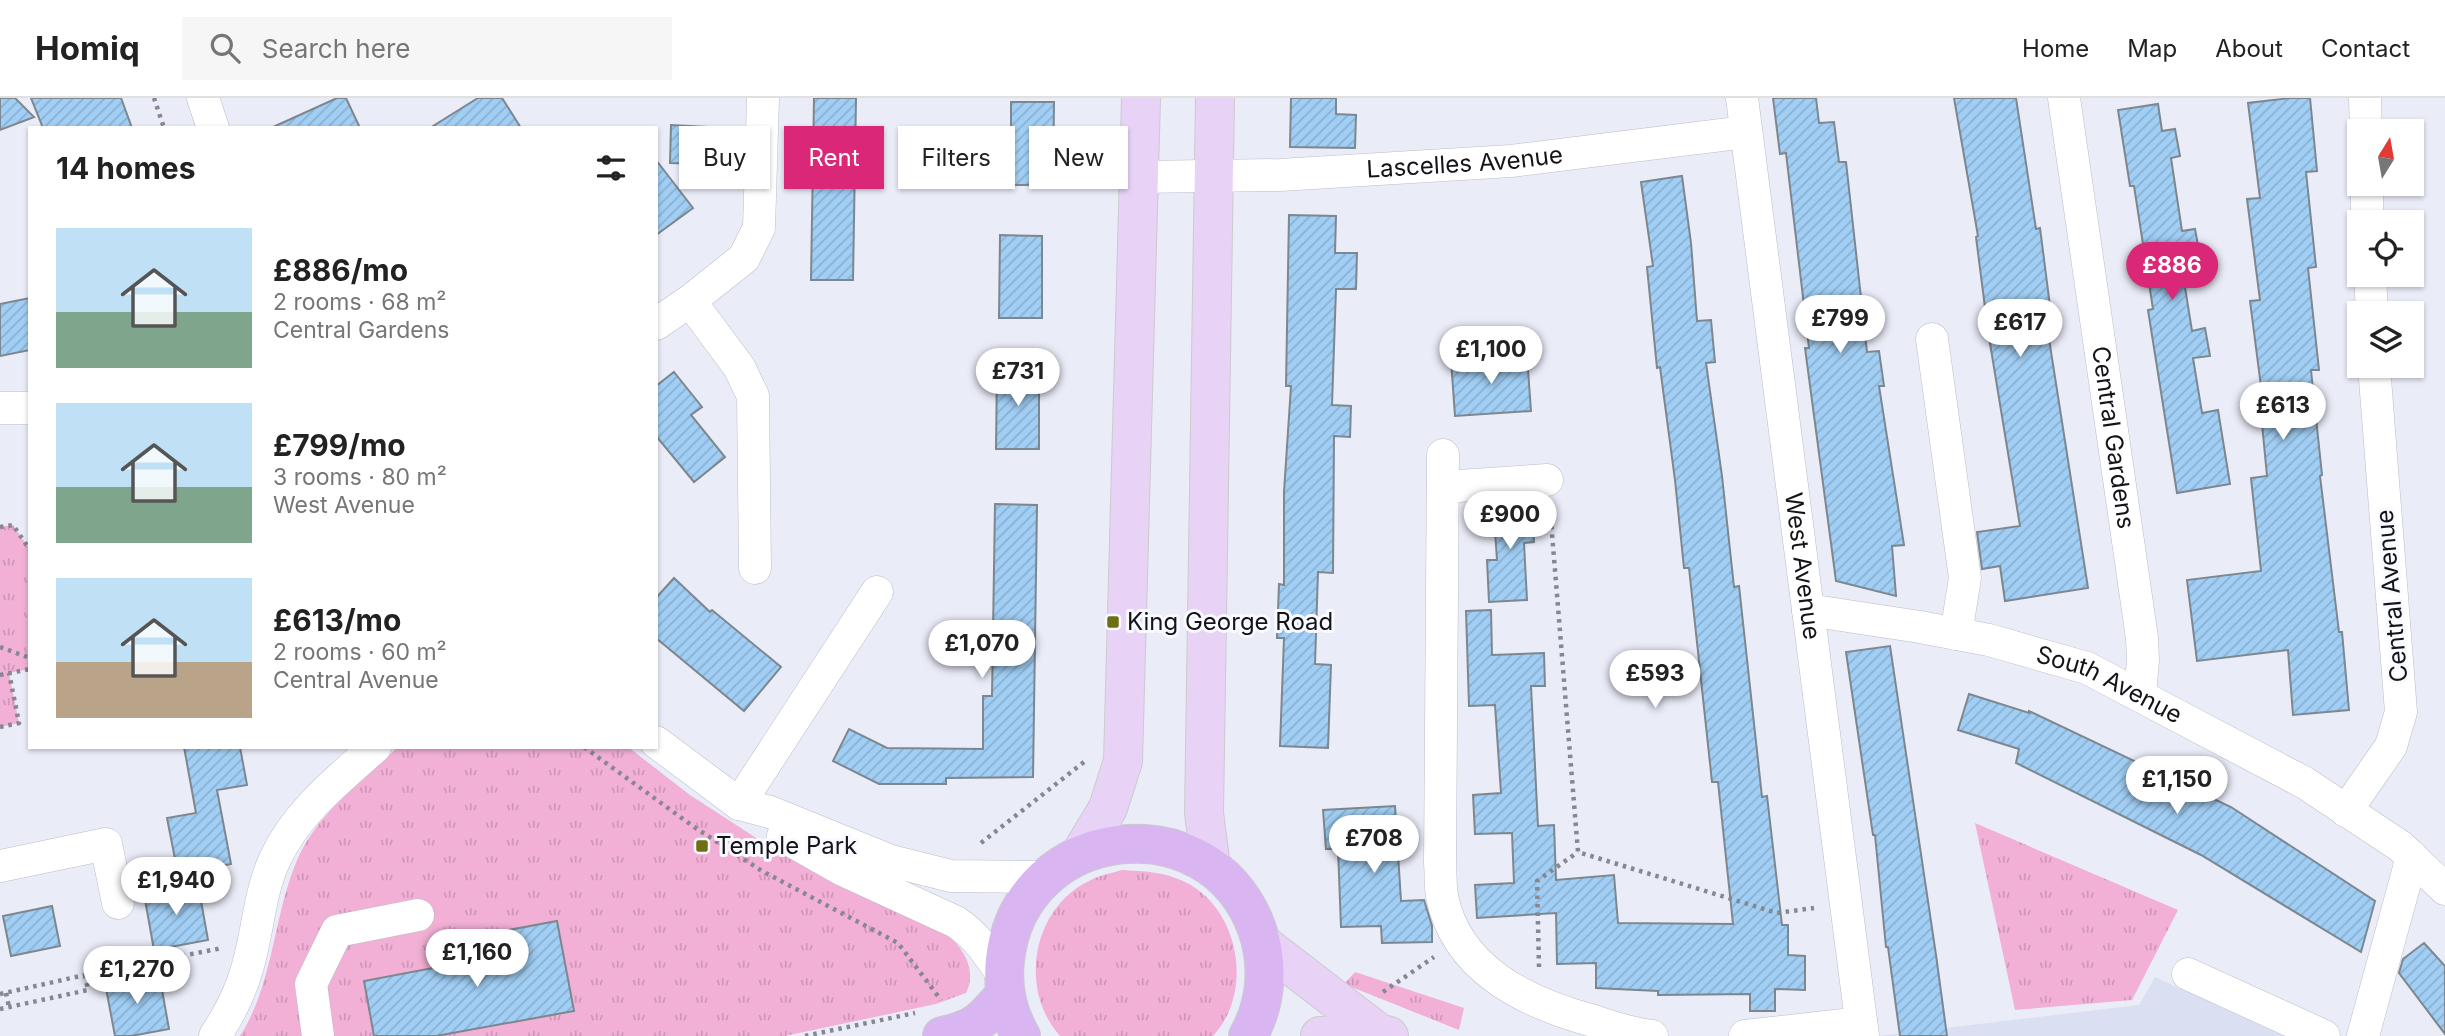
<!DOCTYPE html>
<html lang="en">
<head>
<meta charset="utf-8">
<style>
	body { margin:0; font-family:Inter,sans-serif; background:#f6f6f6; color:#222; height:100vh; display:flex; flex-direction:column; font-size:26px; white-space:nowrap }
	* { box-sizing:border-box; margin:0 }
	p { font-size:23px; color:#767676 }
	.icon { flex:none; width:38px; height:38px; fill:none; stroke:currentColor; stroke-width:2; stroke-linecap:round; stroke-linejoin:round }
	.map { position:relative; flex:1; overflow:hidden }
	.panel { position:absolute; left:28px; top:28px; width:630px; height:623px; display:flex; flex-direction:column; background:#fff; border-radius:0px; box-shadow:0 2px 5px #0004 }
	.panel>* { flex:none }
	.top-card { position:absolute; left:679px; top:28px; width:665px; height:63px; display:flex; gap:14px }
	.needle { width:46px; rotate:11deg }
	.fabs { position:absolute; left:2347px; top:21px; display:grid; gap:14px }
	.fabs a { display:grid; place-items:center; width:77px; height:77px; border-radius:0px; background:#fff; box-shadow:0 2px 5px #0004; font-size:35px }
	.price { position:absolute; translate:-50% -60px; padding:0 16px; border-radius:24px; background:#fff; color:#222; font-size:23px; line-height:46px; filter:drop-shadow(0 2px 4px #0008) }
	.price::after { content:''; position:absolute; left:50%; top:42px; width:21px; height:16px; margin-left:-10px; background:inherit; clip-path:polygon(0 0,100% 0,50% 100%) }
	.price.active { background:#db2777; color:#fff }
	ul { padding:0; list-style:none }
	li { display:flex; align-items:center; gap:21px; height:175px; padding:0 28px }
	li span { display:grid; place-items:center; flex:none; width:196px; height:140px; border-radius:0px; color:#555 }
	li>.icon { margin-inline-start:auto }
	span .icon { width:84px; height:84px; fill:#fffc; stroke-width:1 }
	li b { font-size:30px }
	h2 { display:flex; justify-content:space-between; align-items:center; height:84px; padding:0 28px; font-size:30px }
	.chip { padding:0 24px; border-radius:0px; background:#fff; box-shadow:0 2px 5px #0004; font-size:24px; line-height:63px }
	.chip.active { background:#db2777; color:#fff }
	header { display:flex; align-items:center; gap:42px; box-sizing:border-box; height:98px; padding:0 35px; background:#fff; border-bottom:2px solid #e0e0e0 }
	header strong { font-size:33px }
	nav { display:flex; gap:38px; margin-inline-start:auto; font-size:24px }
	.search { width:490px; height:63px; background:#f6f6f6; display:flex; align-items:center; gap:18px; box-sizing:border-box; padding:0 24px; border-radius:0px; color:#767676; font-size:26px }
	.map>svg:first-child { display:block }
	.built { fill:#dbdff2 }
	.grass { fill:url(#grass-tufts) }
	.building { fill:url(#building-hatch); stroke:#7d878f; stroke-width:2 }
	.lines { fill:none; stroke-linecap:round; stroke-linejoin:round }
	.minor-casing { stroke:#bbbdc9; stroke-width:33 }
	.major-casing { stroke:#cbcbcc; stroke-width:40 }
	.highway-casing { stroke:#cbcbcc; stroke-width:40 }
	.path { stroke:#868790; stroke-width:4.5; stroke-dasharray:3.5 5; stroke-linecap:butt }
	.minor { stroke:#fff; stroke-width:32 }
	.major { stroke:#e8d3f7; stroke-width:38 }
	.highway { stroke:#d9b6f2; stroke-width:38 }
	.poi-dot { fill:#6e6f13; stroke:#f9faff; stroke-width:2.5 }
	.labels { text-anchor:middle; stroke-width:6; stroke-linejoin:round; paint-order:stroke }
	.street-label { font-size:24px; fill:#131318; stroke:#f9faff }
	.poi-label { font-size:24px; fill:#131318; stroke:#f9faff; text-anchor:start }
</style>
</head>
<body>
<header>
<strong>Homiq</strong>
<div class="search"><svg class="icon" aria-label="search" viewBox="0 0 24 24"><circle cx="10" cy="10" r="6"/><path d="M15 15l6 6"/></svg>Search here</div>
<nav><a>Home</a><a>Map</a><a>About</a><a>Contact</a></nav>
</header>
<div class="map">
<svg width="2445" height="938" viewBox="0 0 2445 938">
	<defs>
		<pattern id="grass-tufts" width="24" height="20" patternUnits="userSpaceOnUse" patternTransform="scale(1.75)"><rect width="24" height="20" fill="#f2b0d6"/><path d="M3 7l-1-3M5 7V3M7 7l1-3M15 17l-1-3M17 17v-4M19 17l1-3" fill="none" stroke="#cf96b7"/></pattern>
		<pattern id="building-hatch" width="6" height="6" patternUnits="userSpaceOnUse" patternTransform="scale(1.75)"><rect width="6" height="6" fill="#a1cef4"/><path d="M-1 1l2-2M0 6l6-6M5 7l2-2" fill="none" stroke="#8ab0d0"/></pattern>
	</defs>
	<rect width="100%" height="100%" fill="#eaecf8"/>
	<path class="built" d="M2155,879L2284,938H1878L2139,907Z"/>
	<path class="grass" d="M13,427L30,452V571L9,575L19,625L0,629V429Z
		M398,649H628L690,697L767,747L800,766L944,834C962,848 978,871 966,895L936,906L785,938H240C274,885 273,817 298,760C319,714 362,683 398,649Z
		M1975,725L2178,812L2132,902L2015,912Z
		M1122,772C1144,773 1165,774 1185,784C1240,811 1254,894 1213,938H1060C1018,891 1032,809 1091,782C1100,777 1112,775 1122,772Z
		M1355,874L1464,910L1459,932L1344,886Z"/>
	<path class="building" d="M0,0H15L34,19L0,32Z
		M31,0H121L132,30H43Z
		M337,0H346L360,30H271Z
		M478,0H502L521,30H430Z
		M814,0H856L853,182H811Z
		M1291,0H1336V16L1356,17L1355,50L1290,49Z
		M1773,0H1816L1819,25L1834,24L1839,64H1846L1867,254L1879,253L1884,288H1879L1904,447L1892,448L1896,498L1836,483L1805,250H1809L1786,55L1780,56Z
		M1954,0H2016L2036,131L2040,130L2050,208L2044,209L2088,490L2005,503L2000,468L1982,471L1977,434L2020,428L1988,233L1976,139L1978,138Z
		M2291,0H2310L2317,73L2306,74L2316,169L2308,170L2319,272H2311L2322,377L2320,378L2339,534H2342L2349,612L2293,617L2288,552L2197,563L2187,482L2261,473L2251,380L2267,378L2260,305L2263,304L2250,203L2260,202L2247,101L2260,100L2248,5Z
		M1011,4H1054L1053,87H1011Z
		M2158,6L2162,33L2175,31L2180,58L2171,60L2182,133L2195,131L2200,158L2183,161L2187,182L2184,183L2192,233L2205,230L2210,258L2193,260L2202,315L2218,312L2230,386L2177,395L2148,212L2153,211L2134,88H2130L2118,12Z
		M671,27L707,29L706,66L670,65Z
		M656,62L693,110L656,137Z
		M1682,78L1691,145L1697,223L1711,222L1715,264L1706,265L1722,378L1734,489L1739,488L1762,699L1767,698L1782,827H1788V857L1805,858V892L1775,891V913H1750V896L1658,897V893L1596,890V865L1557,866L1556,815L1477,820L1475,787L1514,785L1512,735L1475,736L1473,697L1501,695L1495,607L1469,608L1466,513L1491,512L1492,557L1544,555L1545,588H1531L1538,728L1554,727L1556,782L1614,777L1618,825L1733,826L1718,684H1712L1689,470H1684L1675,382L1660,269L1657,270L1647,169L1653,168L1641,84Z
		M1289,117L1336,118L1335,155H1357L1356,191H1336L1332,307L1351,308L1350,339L1334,338L1333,475L1318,474L1315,566L1331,567L1328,650L1280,648L1284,540H1277L1279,486L1284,487V394L1291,288H1286Z
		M1000,137L1042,138V220H999Z
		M30,200V252L0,258V206Z
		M1527,258L1531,313L1455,318L1451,262Z
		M997,268H1039V351H996Z
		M674,274L702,309L691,317L725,359L694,384L656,338V288Z
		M1531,401L1534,444L1524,445L1527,502L1489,504L1487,462H1497L1493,404Z
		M995,406L1037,407L1033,679L946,680V686H879L833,663L849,631L887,650L983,651V598H992Z
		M674,480L710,514L712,512L781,569L744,613L656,540V500Z
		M1890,548L1936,857L1947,938H1900L1888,849H1886L1875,737H1873L1846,554Z
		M1969,596L2029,615V613L2231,709L2375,803L2361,854L2201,757L2016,665L2019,651L1958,632Z
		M184,649H240L247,687L217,692L231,766L178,776L167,720L196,715Z
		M1395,708L1401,803L1424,802L1432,828V844L1382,845L1381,828L1341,829L1338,751H1326L1323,712Z
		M198,786L208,842L154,852L144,796Z
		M52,808L60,848L11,858L3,818Z
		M557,823L574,913L436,938H374L364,883L502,857L498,834Z
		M2424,845L2445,868V936L2399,875L2403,861Z
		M159,875L169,931L131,938H115L105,885Z"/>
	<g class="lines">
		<defs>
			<g id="minor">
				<path d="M203,0L213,30"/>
				<path id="s1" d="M1742,0L1863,938"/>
				<path id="s2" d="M2064,0L2142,540L2143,562L2140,596"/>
				<path d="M2365,0L2366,33"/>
				<path id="s3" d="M1139,79L1280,77L1511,63L1746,34"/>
				<path d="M2367,86V124"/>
				<path d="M2370,177L2372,215"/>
				<path d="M690,203L739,269L753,298L755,470"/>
				<path d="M656,226L690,203L744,160L759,130L763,0"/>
				<path d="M1932,241L1965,480L1956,536"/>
				<path d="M0,310H30"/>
				<path d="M1443,357L1440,765C1441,776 1440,787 1442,798C1456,871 1525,904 1590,922C1610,928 1631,936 1652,938"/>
				<path d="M1443,389L1547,382"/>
				<path id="s4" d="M1808,512L1920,529L1989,542L2087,570L2305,685L2400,748L2445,791"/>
				<path d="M656,644L739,706L770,714L891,763L951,778L1045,779"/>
				<path d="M739,706L877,494"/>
				<path d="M2346,713L2391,648L2401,614L2374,268"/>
				<path d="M783,738L843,772L956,824C977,838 989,857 1004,879"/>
				<path d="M0,768L106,746L118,805"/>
				<path d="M2188,876L2324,938"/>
				<path d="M215,938C229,917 240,896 247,871C258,835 259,795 275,761C296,715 338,682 375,649"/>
				<path d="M318,938L311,886L337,833L418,817"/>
				<path d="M1745,938L1861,925"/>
				<path d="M2363,938L2412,759"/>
			</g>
			<path id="major" d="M1081,755L1108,710L1123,663L1141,0
				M1211,769L1204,715L1215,0
				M1262,845L1379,935
				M1320,938L1379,935L1389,938"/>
			<path id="highway" d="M942,938C976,931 983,922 1005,896
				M1021,938C1007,914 1002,889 1005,862C1020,725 1210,702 1257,831C1269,866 1267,905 1248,938"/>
		</defs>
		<use href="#minor" class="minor-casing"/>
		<use href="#major" class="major-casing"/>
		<use href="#highway" class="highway-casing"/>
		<path class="path" d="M154,0L164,30
			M1550,411L1578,754L1777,815L1814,810
			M0,429L13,427L30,452
			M0,549L30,560
			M0,577L30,571
			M0,629L19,625L9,575
			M584,649L694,729L762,773L898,845L941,902
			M981,745L1084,664
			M1539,869L1537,783L1578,754
			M1383,894L1434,859
			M6,895L9,909
			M0,896L85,877
			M0,911L88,892L85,877L222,850
			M805,938L915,915"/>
		<use href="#minor" class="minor"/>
		<use href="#major" class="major"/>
		<use href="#highway" class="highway"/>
	</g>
	<g class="poi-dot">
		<rect x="1106" y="517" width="14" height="14" rx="3.5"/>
		<rect x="695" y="741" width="14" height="14" rx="3.5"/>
	</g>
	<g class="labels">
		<g class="street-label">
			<text dy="8" stroke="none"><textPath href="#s3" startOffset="326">Lascelles Avenue</textPath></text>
			<text dy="8" stroke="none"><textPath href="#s2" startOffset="343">Central Gardens</textPath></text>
			<text dy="8" stroke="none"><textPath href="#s1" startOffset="472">West Avenue</textPath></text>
			<text transform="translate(2392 498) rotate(-95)" y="8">Central Avenue</text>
			<text dy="8" stroke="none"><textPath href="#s4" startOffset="312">South Avenue</textPath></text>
		</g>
		<g class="poi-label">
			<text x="1127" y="532">King George Road</text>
			<text x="716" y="756">Temple Park</text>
		</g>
	</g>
</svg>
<div class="fabs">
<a><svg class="needle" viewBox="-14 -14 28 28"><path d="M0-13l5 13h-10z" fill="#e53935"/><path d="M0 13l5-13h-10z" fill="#767676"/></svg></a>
<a><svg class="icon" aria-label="locate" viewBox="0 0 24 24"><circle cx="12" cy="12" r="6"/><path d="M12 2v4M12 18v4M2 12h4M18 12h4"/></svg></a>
<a><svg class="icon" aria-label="layers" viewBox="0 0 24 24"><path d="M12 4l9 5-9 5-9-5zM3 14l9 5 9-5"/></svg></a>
</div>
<b class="price active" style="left:2172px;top:204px">£886</b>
<b class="price" style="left:1840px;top:257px">£799</b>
<b class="price" style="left:2020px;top:261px">£617</b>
<b class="price" style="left:1491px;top:288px">£1,100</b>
<b class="price" style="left:1018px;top:310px">£731</b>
<b class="price" style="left:2283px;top:344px">£613</b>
<b class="price" style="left:1510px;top:453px">£900</b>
<b class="price" style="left:982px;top:582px">£1,070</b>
<b class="price" style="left:1655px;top:612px">£593</b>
<b class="price" style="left:2177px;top:718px">£1,150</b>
<b class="price" style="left:1374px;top:777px">£708</b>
<b class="price" style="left:176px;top:819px">£1,940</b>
<b class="price" style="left:477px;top:891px">£1,160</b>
<b class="price" style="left:137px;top:908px">£1,270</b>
<div class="top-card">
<a class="chip">Buy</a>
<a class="chip active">Rent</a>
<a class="chip">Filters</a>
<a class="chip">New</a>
</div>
<section class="panel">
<h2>14 homes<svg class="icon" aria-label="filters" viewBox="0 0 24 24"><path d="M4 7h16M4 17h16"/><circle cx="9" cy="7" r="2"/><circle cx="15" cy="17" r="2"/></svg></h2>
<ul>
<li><span style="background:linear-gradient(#bfe0f5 60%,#7fa58c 0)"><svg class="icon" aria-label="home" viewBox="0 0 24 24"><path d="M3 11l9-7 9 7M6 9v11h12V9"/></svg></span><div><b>£886/mo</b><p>2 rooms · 68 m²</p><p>Central Gardens</p></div></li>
<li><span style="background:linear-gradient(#bfe0f5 60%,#7fa58c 0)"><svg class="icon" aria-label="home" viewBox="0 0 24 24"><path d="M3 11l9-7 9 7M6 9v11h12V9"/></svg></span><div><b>£799/mo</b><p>3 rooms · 80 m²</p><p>West Avenue</p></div></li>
<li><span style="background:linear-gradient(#bfe0f5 60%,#b9a48a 0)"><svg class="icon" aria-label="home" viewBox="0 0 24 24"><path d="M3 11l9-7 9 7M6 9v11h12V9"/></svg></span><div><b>£613/mo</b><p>2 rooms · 60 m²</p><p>Central Avenue</p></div></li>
</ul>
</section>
</div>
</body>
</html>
